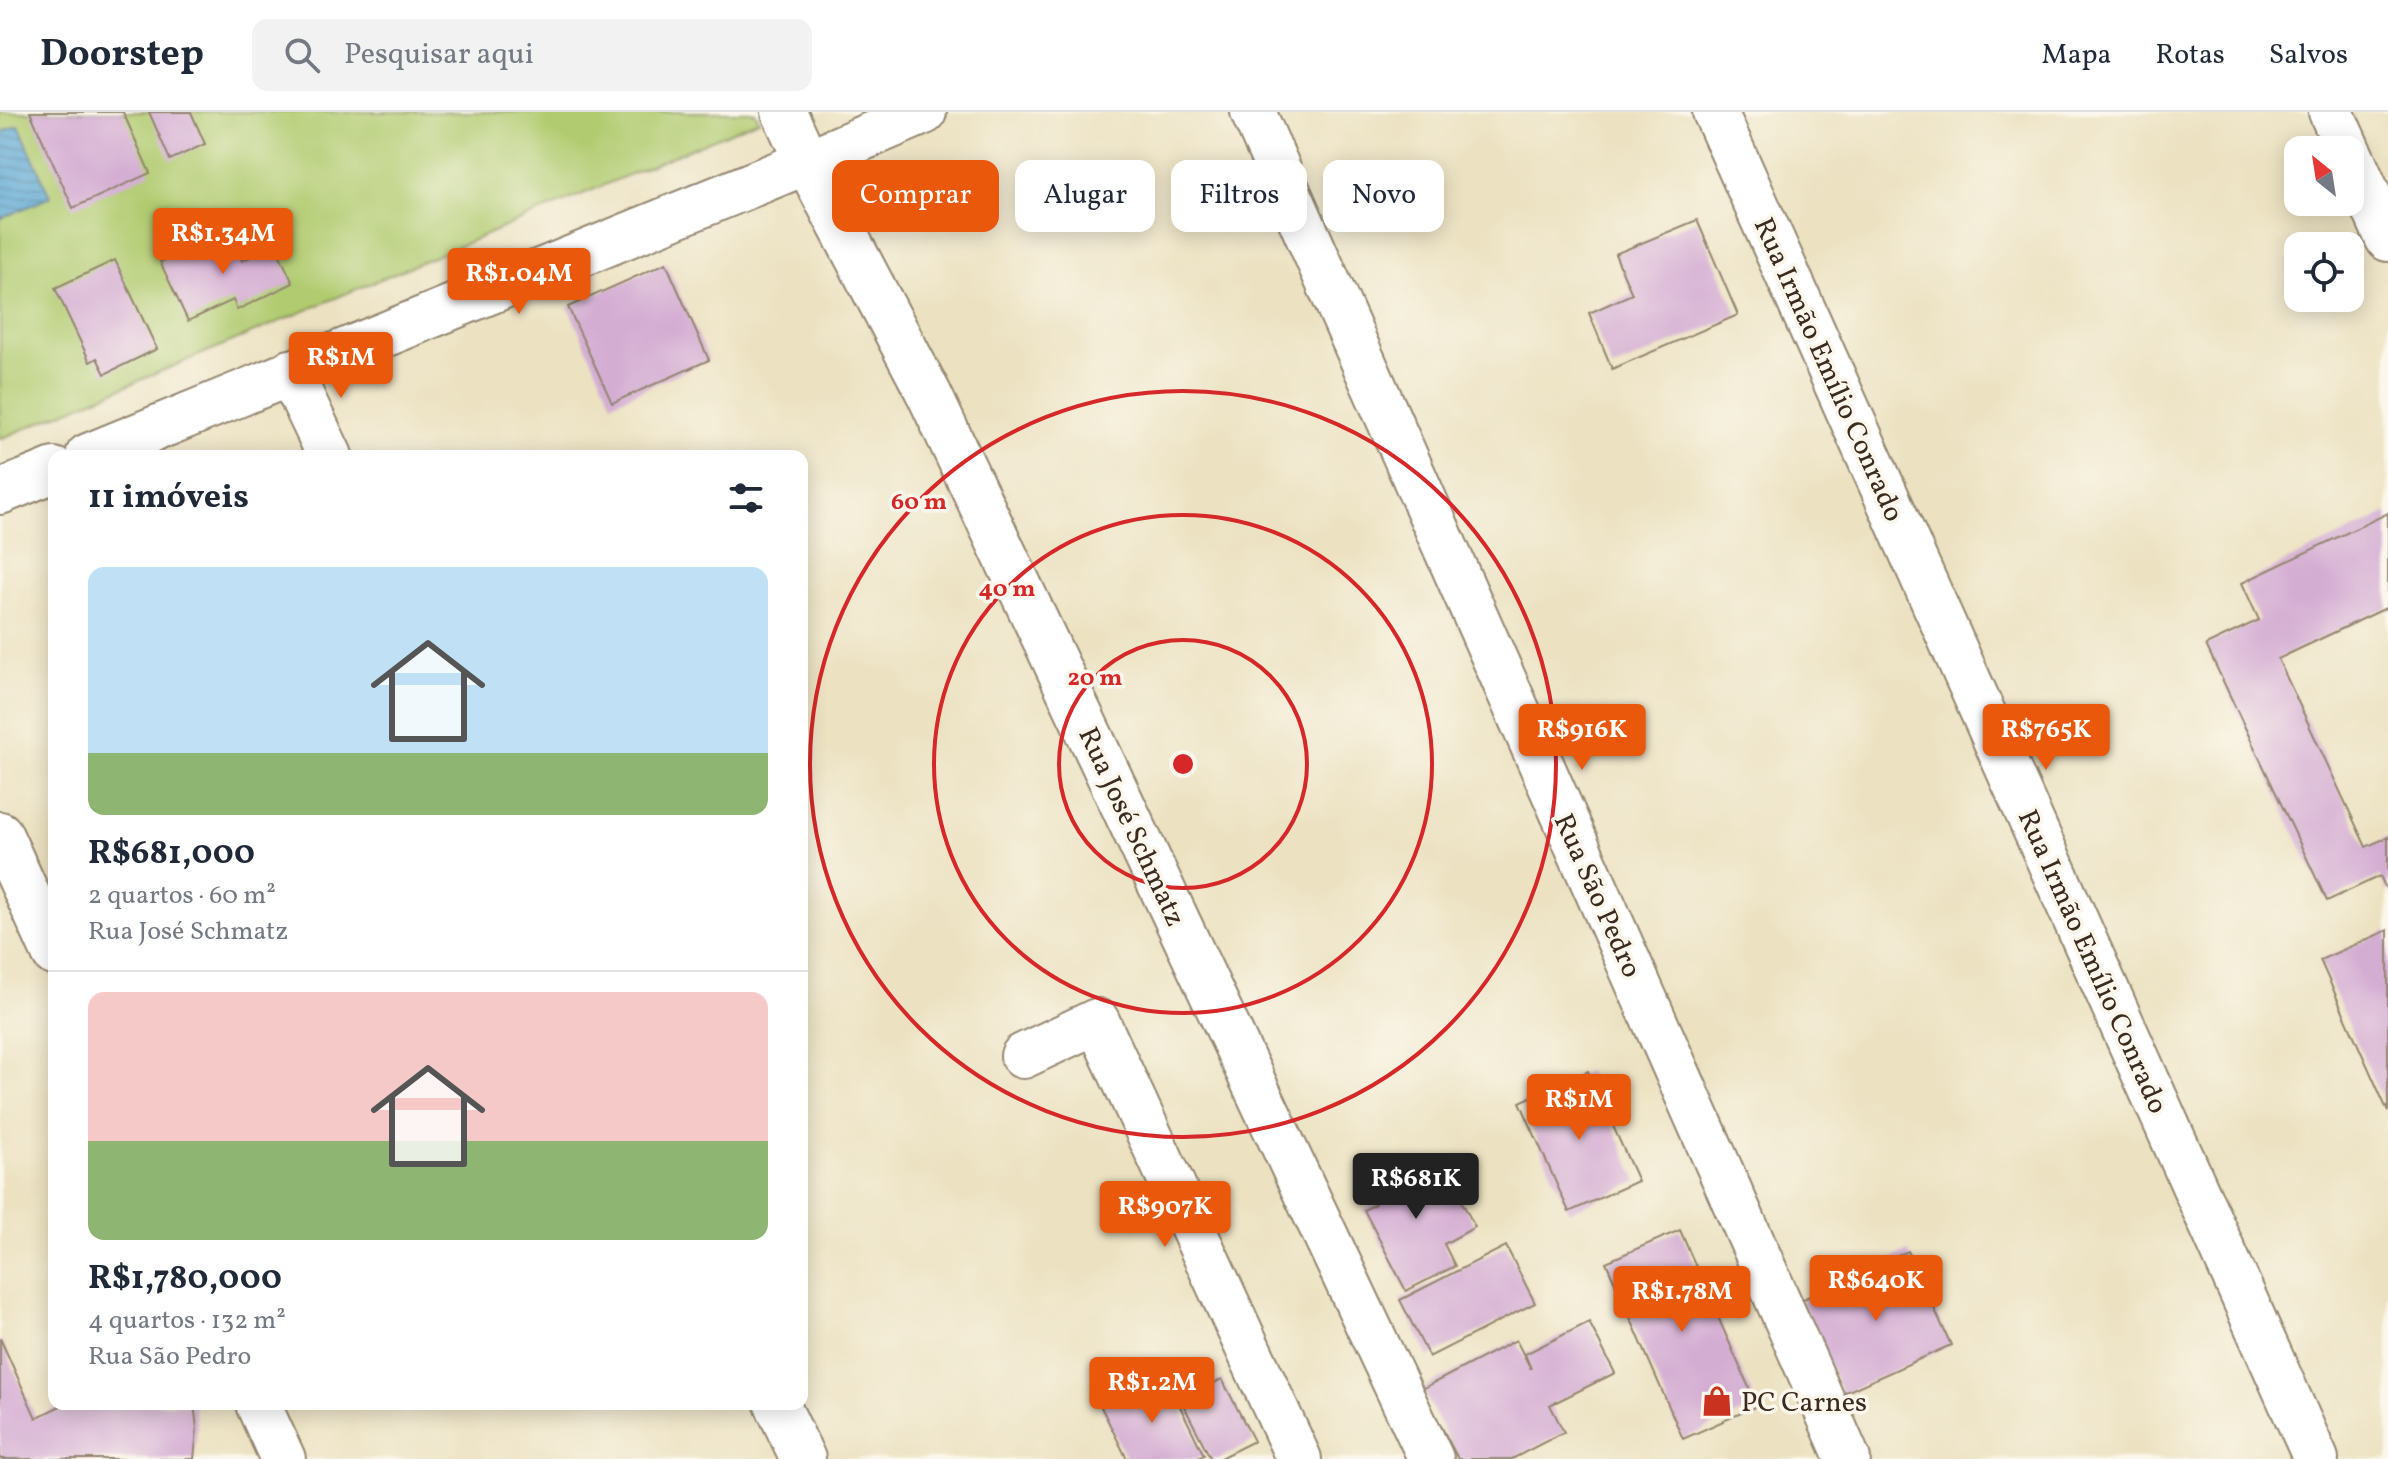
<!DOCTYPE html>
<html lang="pt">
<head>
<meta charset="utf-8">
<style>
	body { margin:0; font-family:Vollkorn,serif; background:#f2f2f3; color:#1f2937; height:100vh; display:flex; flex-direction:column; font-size:30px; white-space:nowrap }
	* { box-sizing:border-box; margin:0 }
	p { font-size:26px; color:#747a83 }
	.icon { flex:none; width:44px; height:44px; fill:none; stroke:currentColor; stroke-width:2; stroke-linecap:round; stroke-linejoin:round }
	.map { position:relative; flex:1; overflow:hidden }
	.drawer { position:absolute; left:48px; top:338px; width:760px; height:960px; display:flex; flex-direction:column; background:#fff; border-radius:16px; box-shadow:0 4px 20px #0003 }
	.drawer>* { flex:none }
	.hud { position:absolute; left:832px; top:48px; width:760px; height:72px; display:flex; gap:16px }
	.needle { width:52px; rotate:330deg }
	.buttons { position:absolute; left:2284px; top:24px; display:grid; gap:16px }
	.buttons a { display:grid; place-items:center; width:80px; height:80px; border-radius:16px; background:#fff; box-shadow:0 4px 20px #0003; font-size:40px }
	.price { position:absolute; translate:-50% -68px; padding:0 18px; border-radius:8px; background:#ea580c; color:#fff; font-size:26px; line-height:52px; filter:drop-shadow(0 2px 4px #0008) }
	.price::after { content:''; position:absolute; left:50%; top:48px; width:24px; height:18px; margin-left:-12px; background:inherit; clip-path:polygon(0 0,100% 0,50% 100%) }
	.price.current { background:#222; color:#fff }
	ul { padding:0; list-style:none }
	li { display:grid; align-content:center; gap:16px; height:424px; padding:0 40px }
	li+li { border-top:2px solid #e0e1e3 }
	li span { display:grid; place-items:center; height:248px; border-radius:16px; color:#555 }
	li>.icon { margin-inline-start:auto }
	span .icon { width:144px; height:144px; fill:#fffc; stroke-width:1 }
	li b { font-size:34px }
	h2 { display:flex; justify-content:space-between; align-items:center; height:96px; padding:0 40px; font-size:34px }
	.tag { padding:0 28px; border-radius:16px; background:#fff; box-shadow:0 4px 20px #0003; font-size:28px; line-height:72px }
	.tag.current { background:#ea580c; color:#fff }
	header { display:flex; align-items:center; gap:48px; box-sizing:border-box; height:112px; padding:0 40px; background:#fff; border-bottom:2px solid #e0e1e3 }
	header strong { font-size:38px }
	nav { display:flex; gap:44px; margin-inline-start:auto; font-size:28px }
	.search { width:560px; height:72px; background:#f2f2f3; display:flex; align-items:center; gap:20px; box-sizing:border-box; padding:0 28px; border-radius:16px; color:#747a83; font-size:30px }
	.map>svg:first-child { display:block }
	.park { fill:#b1cb70; stroke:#767a47; stroke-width:2 }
	.water { fill:url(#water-rules); stroke:#4c6879; stroke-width:2 }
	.building { fill:#d4add3 }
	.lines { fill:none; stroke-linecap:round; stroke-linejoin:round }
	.minor-casing { stroke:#948670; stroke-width:48 }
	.major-casing { stroke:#948670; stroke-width:48 }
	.minor { stroke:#fff; stroke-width:44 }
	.major { stroke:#fff; stroke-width:44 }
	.ring { fill:none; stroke:#d62828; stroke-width:4 }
	.labels { text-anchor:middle; stroke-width:7; stroke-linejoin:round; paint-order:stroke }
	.street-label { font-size:28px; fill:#3b2a1e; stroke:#fbf7ec }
	.poi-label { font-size:28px; fill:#3b2a1e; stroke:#fbf7ec; text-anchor:start }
	.centre { fill:#d62828; stroke:#fbf7ec; stroke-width:4 }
	.ring-label { font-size:24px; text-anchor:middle; font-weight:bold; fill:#d62828; stroke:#fbf7ec; stroke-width:7; stroke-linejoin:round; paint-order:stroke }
</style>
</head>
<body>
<header>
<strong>Doorstep</strong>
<div class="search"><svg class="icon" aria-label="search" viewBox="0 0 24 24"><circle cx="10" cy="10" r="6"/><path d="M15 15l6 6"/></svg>Pesquisar aqui</div>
<nav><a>Mapa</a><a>Rotas</a><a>Salvos</a></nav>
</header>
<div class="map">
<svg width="2388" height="1347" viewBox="0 0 2388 1347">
	<defs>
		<pattern id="water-rules" width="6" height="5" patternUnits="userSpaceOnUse" patternTransform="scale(2)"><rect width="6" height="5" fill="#5ca7d4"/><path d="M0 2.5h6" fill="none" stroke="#4d88ab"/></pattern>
	</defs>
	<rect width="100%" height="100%" fill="#fbf7ec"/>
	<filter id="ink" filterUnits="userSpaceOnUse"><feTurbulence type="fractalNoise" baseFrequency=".0125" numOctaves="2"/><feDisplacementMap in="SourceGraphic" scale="16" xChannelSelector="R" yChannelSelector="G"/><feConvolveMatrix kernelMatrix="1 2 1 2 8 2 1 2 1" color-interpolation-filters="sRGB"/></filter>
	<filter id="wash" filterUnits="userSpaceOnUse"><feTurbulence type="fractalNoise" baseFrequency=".006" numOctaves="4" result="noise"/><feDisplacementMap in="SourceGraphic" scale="32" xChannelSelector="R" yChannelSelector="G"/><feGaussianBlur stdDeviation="1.8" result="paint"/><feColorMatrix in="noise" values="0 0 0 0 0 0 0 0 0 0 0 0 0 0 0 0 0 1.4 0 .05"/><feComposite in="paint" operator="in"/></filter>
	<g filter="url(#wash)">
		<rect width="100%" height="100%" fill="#ece2c2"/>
		<path class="park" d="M0,0H755L759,8L0,327Z"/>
		<path class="water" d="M19,13L50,85L0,107V21Z"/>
		<g id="blocks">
			<path class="building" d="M30,0H123L150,61L73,96Z
				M149,0H191L205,32L170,48Z
				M1697,108L1738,203L1612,257L1589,201L1632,182L1615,142Z
				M227,119L242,149L275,133L293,171L237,198L233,188L188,209L160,150Z
				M115,148L157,237L105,262L97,246L90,250L55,176Z
				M666,151L709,248L612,291L568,195Z
				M2388,401V495L2278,547L2366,735L2388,725V781L2380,764L2327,789L2206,533L2259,508L2242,471Z
				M2388,818V1000L2320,848Z
				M1588,959L1638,1069L1569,1100L1520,990Z
				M1401,1048L1412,1068L1443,1053L1475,1115L1444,1132L1455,1154L1406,1179L1364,1098L1375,1092L1363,1068Z
				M1680,1118L1757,1294L1683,1327L1606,1150Z
				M1506,1134L1535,1191L1429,1245L1400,1188Z
				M1908,1139L1951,1233L1842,1282L1801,1188Z
				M1589,1210L1615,1261L1550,1293L1564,1320L1512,1347H1458L1422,1277L1516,1228L1531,1257L1525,1242Z
				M0,1226L36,1306L64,1292H194L197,1317L194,1347H0Z
				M1165,1264L1204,1343L1196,1347H1127L1101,1295Z
				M1222,1267L1254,1329L1218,1347H1211L1181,1288Z"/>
		</g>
	</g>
	<g filter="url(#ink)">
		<use href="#blocks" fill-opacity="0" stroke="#948670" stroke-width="2"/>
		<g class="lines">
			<defs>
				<path id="minor" d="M784,0L807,50L929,282L1431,1347
					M1253,0L1848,1347
					M1715,0L2316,1347
					M2331,0L2348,38
					M2350,42L2388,127
					M290,260L330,344
					M88,344L807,50L924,0
					M0,380L54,358
					M1023,944L1097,909L1299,1347
					M777,1292L803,1347"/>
				<path id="major" d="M0,722L54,841
					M258,1292L283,1347"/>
			</defs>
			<use href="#minor" class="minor-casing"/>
			<use href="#major" class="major-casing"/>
			<use href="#minor" class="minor"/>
			<use href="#major" class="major"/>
		</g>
	</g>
	<g class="ring">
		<circle cx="1183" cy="652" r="124"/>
		<circle cx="1183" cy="652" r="249"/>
		<circle cx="1183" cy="652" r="373"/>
	</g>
	<defs>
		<symbol id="shop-bare" viewBox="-9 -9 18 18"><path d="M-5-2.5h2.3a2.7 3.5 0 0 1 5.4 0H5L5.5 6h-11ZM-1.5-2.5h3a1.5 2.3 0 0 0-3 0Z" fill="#c8321e" stroke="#fbf7ec" stroke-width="2.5" paint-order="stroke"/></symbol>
	</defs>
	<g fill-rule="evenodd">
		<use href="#shop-bare" x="1695" y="1267" width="44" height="44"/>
	</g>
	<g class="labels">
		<g class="street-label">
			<text transform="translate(1830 257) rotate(66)" y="10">Rua Irmão Emílio Conrado</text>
			<text transform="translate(1133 714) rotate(65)" y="10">Rua José Schmatz</text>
			<text transform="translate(1599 783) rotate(66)" y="10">Rua São Pedro</text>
			<text transform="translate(2094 849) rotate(66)" y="10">Rua Irmão Emílio Conrado</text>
		</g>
		<g class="poi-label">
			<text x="1741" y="1299">PC Carnes</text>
		</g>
	</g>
	<circle cx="1183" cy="652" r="12" class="centre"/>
	<g class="ring-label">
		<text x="919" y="397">60 m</text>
		<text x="1007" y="484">40 m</text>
		<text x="1095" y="573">20 m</text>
	</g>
</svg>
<div class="buttons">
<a><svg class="needle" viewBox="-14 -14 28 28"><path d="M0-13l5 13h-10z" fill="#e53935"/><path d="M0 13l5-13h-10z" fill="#747a83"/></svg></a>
<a><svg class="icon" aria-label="locate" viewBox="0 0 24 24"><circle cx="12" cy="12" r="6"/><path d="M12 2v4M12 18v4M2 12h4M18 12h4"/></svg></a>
</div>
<b class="price" style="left:223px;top:164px">R$1.34M</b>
<b class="price" style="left:519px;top:204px">R$1.04M</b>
<b class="price" style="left:341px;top:288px">R$1M</b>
<b class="price" style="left:1582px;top:660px">R$916K</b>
<b class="price" style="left:2046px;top:660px">R$765K</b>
<b class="price" style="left:1579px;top:1030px">R$1M</b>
<b class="price current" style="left:1416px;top:1109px">R$681K</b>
<b class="price" style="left:1165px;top:1137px">R$907K</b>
<b class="price" style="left:1876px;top:1211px">R$640K</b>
<b class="price" style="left:1682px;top:1222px">R$1.78M</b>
<b class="price" style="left:1152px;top:1313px">R$1.2M</b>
<div class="hud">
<a class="tag current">Comprar</a>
<a class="tag">Alugar</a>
<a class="tag">Filtros</a>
<a class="tag">Novo</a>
</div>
<section class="drawer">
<h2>11 imóveis<svg class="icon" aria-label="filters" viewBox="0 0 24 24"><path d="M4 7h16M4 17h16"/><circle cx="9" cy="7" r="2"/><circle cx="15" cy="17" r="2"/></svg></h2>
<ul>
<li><span style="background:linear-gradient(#bfe0f5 75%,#8fb573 0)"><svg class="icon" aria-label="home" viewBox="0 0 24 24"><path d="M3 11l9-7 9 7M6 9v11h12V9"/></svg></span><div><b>R$681,000</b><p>2 quartos · 60 m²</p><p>Rua José Schmatz</p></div></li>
<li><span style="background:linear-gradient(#f6c9c9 60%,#8fb573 0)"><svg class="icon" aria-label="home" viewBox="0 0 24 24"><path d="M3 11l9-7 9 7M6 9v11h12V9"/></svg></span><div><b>R$1,780,000</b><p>4 quartos · 132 m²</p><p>Rua São Pedro</p></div></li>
</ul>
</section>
</div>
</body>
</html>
